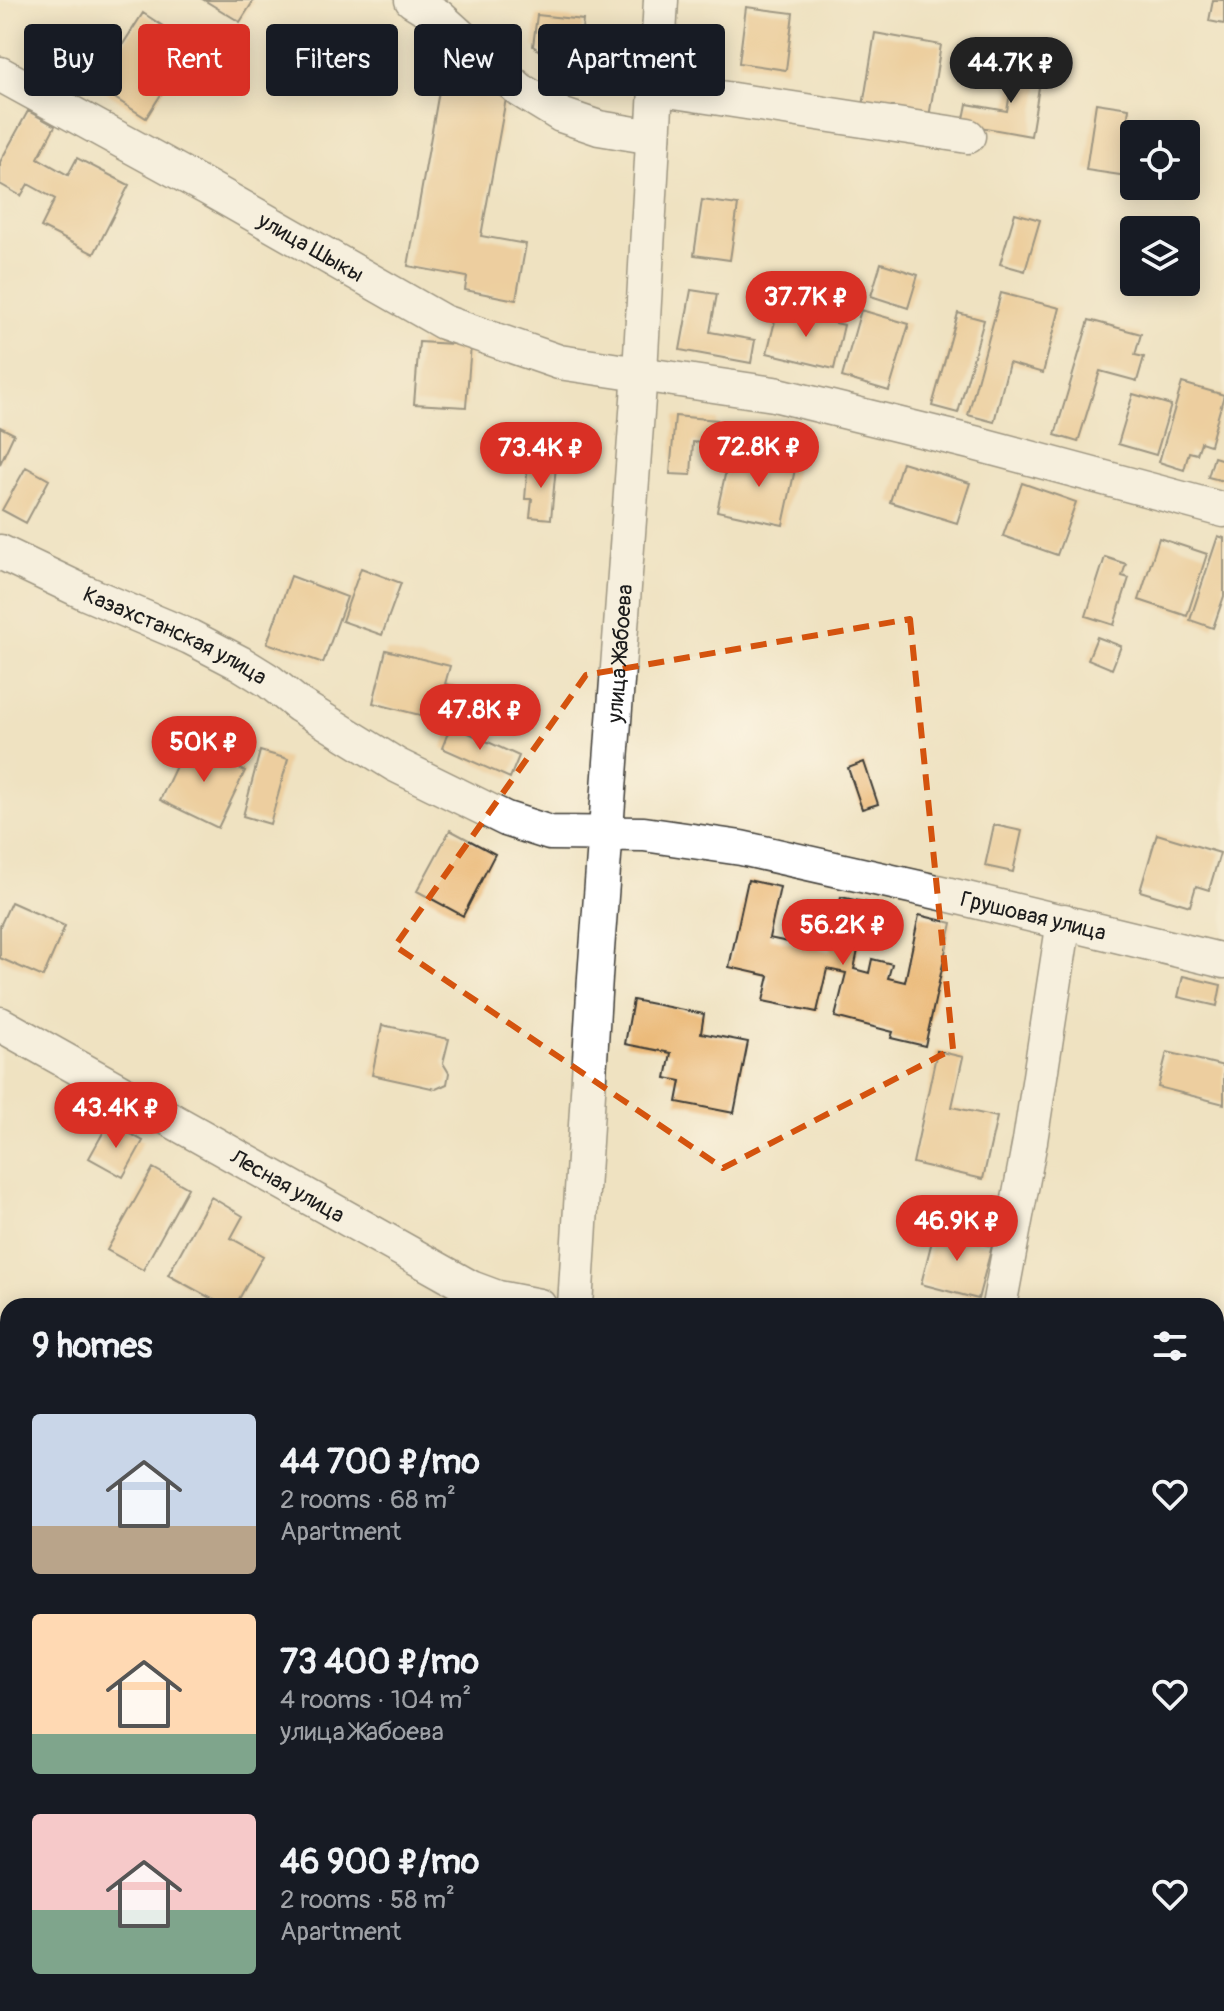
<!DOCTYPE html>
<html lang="en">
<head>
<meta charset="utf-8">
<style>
	body { margin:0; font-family:Pangolin,sans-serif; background:#20242c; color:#f1f3f6; height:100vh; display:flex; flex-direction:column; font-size:30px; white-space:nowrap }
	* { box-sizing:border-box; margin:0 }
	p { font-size:26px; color:#9ea1a6 }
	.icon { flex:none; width:44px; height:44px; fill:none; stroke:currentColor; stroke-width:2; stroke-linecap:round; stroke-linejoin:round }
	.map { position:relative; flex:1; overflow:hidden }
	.drawer { position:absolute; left:0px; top:1298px; width:1224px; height:714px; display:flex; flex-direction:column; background:#171b24; border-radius:24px 24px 0 0; box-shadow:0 4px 20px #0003 }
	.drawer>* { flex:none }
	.guide { position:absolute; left:24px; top:24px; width:800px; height:72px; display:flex; gap:16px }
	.tools { position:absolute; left:1120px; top:120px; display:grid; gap:16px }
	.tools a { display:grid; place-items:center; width:80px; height:80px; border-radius:8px; background:#171b24; box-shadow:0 4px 20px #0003; font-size:40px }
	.price { position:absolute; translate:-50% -68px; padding:0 18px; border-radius:28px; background:#d93025; color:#fff; font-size:26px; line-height:52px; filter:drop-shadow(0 2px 4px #0008) }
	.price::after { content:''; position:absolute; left:50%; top:48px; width:24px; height:18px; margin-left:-12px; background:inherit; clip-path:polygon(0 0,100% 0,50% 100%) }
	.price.active { background:#222; color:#fff }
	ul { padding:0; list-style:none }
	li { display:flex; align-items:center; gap:24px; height:200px; padding:0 32px }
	li span { display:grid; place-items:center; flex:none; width:224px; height:160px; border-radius:8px; color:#555 }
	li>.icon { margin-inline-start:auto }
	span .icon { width:96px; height:96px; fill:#fffc; stroke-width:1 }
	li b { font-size:34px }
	h2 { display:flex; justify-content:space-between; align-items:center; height:96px; padding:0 32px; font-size:34px }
	.chip { padding:0 28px; border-radius:8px; background:#171b24; box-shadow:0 4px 20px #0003; font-size:28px; line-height:72px }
	.chip.active { background:#d93025; color:#fff }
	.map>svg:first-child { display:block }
	.building { fill:#eab775 }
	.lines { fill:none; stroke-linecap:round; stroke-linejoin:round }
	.minor-casing { stroke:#3c3a35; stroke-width:37 }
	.minor { stroke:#fff; stroke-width:34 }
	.marked { fill:none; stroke:#d4530e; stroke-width:6; stroke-dasharray:16 10; stroke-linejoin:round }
	.labels { text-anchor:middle; stroke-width:7; stroke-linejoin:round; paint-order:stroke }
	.street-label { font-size:22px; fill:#1c1c1c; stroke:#fcf5e5 }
</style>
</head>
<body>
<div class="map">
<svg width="1224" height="2011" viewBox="0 0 1224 2011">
	<rect width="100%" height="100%" fill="#fcf5e5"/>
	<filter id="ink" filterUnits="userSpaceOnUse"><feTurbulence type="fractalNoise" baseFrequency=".0125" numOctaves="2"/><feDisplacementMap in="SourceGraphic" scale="16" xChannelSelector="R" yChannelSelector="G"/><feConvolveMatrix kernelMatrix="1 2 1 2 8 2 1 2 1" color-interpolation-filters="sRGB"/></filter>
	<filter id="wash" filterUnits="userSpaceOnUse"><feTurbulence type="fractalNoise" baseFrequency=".006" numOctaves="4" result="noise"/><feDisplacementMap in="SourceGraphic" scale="32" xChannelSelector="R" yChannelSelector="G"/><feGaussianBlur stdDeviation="1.8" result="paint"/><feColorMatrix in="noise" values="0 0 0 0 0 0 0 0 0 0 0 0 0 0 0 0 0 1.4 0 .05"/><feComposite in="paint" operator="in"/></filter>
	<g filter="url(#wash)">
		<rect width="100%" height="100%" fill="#efe2c1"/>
		<g id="blocks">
			<path class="building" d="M204,0H254L240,22Z
				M1213,0H1224V24L1209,21Z
				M746,7L793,13L786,70L739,63Z
				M143,13L192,45L146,118L96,86Z
				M537,15L583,20L577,79L533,46Z
				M875,33L941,45L929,117L863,106Z
				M1015,64L1042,69L1031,136L963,124L967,104L1007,111Z
				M441,80L507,93L481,236L526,244L516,300L465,290L467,277L408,266Z
				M1096,103L1129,108L1126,132L1134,133V177L1086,170Z
				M28,111L55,126L38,158L68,175L77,158L129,185L94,254L41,227L55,199L28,184L21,196L0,184V162Z
				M702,200L738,205L730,260L694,255Z
				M1015,213L1040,220L1025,271L1000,264Z
				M881,263L918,275L908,308L871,296Z
				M691,290L717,294L710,332L755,340L751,363L680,350Z
				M1001,293L1060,308L1043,373L1009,363L994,422L968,415Z
				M778,309L844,325L834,369L767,353Z
				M861,310L909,324L889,391L842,377Z
				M958,313L984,320L958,413L932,406Z
				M1089,320L1141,334L1135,355L1144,357L1137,381L1100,371L1078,442L1055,435Z
				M419,342L471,345L466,407L414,404Z
				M1182,383L1224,395L1210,445L1201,442L1197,454L1189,452L1184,470L1159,462Z
				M1133,394L1171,405L1156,455L1118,444Z
				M675,416L717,420L715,444L693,442L691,475L670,474Z
				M0,427L14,434L0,464Z
				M759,451L797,460L783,525L717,511L727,466L755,472Z
				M1214,457L1224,460V481L1208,477Z
				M902,462L970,483L957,523L890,502Z
				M528,463L556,466L551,519L530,517L532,499H525Z
				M26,467L49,480L26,523L2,510Z
				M1022,483L1076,502L1057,555L1003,536Z
				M1218,536L1224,538V596L1213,628L1190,620Z
				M1159,538L1207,554L1187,616L1139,600Z
				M1105,557L1126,564L1122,576L1129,578L1114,625L1086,616Z
				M361,568L401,583L382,635L342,621Z
				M291,576L347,597L323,663L267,643Z
				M1097,637L1121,646L1112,669L1088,659Z
				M386,650L450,666L445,684L456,686L447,722L373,703Z
				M451,725L519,756L510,778L442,748Z
				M210,743L236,755L232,764L245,771L218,828L160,800L186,745L205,754Z
				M260,751L288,759L270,824L243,816Z
				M864,762L878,804L862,809L848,768Z
				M994,825L1022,831L1013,872L985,866Z
				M450,830L495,854L463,916L417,891Z
				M1157,834L1220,853L1209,890L1196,886L1190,906L1140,891Z
				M748,880L780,887L769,938L830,951L841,897L868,903L854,969L869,973L872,959L892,964L888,978L905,982L919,915L952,923L925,1046L891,1038L893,1032L835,1017L846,973L827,969L817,1012L763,1001L769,976L729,967Z
				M11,902L65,926L43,977L0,958V926Z
				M1183,976L1221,985L1217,1006L1178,997Z
				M633,1000L704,1014L701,1033L748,1042L734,1113L677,1102L681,1081L666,1078L671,1053L625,1044Z
				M382,1025L449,1039L443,1063L449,1073L447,1084L436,1089L372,1075Z
				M937,1051L963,1057L952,1107L997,1117L983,1179L913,1163Z
				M1167,1052L1224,1066V1104L1158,1087Z
				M109,1122L143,1141L123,1177L89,1158Z
				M153,1168L188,1188L143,1270L107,1250Z
				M211,1197L243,1216L231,1238L263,1256L235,1306H225L168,1275Z
				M959,1224L979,1230L976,1242L992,1246L978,1299L921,1284L934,1233L955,1238Z
				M1216,1566L1224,1570V1631L1216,1627Z
				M0,1596L8,1599V1680L0,1677Z
				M1217,1965L1224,1967V2011L1206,2007L1207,2004H1216Z
				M631,2004H670L667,2011H628Z
				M839,2004H960L971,2009L970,2011H855Z
				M1117,2004H1174L1171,2011H1132Z"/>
		</g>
	</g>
	<g filter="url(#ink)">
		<use href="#blocks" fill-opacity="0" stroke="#3c3a35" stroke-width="2"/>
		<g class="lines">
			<defs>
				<g id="minor">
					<path d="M412,0L438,16L520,90L561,115L599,128L653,137"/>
					<path id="s1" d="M0,74L208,188L443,322L559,362L774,394L974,443L1224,510"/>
					<path d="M655,88L968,136"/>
					<path id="s2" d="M0,552L86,593L190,637L240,663L269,681L299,705L396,765L506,819L550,833L644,834L741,848L946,894L1224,961"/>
					<path id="s3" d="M0,1024L471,1288L498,1298L539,1306"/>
					<path id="s4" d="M575,1306L595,977L640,372L661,0"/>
					<path d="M999,1306L1030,1141L1064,921"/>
					<path d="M0,1496L8,1500"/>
					<path d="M1216,1637L1224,1640"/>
					<path d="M0,1982L8,1987"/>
					<path d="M38,2004L50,2011"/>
					<path d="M1043,2004L1054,2011"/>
					<path d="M367,2011L374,2004"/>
					<path d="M536,2011V2004"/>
				</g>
			</defs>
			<use href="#minor" class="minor-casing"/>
			<use href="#minor" class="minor"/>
		</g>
	</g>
	<path d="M0 0H1224V2011H0ZM910,619L953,1049L723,1168L395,946L586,675Z" fill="#efe2c1" fill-opacity=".55" fill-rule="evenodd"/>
	<path class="marked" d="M910,619L953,1049L723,1168L395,946L586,675Z"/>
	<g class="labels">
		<g class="street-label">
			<text dy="8" stroke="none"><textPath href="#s1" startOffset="356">улица Шыкы</textPath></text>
			<text dy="8" stroke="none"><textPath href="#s2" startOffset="194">Казахстанская улица</textPath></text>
			<text dy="8" stroke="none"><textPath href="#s4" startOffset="654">улица Жабоева</textPath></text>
			<text dy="8" stroke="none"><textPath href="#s2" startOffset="1112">Грушовая улица</textPath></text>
			<text dy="8" stroke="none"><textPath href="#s3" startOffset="330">Лесная улица</textPath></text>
		</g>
	</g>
</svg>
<div class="tools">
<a><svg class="icon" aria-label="locate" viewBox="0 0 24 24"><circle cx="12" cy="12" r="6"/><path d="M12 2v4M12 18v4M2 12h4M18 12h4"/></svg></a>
<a><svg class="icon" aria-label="layers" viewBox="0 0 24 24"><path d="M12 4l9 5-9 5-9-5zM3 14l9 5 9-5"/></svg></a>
</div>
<b class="price active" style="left:1011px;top:105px">44.7K ₽</b>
<b class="price" style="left:806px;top:339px">37.7K ₽</b>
<b class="price" style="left:759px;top:489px">72.8K ₽</b>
<b class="price" style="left:541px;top:490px">73.4K ₽</b>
<b class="price" style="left:480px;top:752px">47.8K ₽</b>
<b class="price" style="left:204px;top:784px">50K ₽</b>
<b class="price" style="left:843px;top:967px">56.2K ₽</b>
<b class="price" style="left:116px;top:1150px">43.4K ₽</b>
<b class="price" style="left:957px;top:1263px">46.9K ₽</b>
<div class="guide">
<a class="chip">Buy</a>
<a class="chip active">Rent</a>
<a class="chip">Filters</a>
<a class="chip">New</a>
<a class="chip">Apartment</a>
</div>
<section class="drawer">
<h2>9 homes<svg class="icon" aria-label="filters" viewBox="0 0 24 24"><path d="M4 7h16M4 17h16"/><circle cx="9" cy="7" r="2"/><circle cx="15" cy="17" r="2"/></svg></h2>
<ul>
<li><span style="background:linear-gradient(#c9d6e8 70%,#b9a48a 0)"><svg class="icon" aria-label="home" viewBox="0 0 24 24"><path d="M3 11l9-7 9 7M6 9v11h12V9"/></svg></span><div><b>44 700 ₽/mo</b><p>2 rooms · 68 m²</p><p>Apartment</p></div><svg class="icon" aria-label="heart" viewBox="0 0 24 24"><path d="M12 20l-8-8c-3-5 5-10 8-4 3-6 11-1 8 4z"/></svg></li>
<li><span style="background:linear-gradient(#ffd9b3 75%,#7fa58c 0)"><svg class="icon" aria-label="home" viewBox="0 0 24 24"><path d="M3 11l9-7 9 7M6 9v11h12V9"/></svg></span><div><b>73 400 ₽/mo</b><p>4 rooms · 104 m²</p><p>улица Жабоева</p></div><svg class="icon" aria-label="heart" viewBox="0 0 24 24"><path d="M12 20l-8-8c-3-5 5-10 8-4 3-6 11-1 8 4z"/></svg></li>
<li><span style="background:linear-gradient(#f6c9c9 60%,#7fa58c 0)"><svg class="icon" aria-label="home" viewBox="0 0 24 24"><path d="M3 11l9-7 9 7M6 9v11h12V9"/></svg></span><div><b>46 900 ₽/mo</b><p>2 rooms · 58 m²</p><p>Apartment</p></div><svg class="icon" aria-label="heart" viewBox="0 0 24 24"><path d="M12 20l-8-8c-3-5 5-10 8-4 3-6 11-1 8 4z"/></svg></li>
</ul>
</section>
</div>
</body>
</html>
